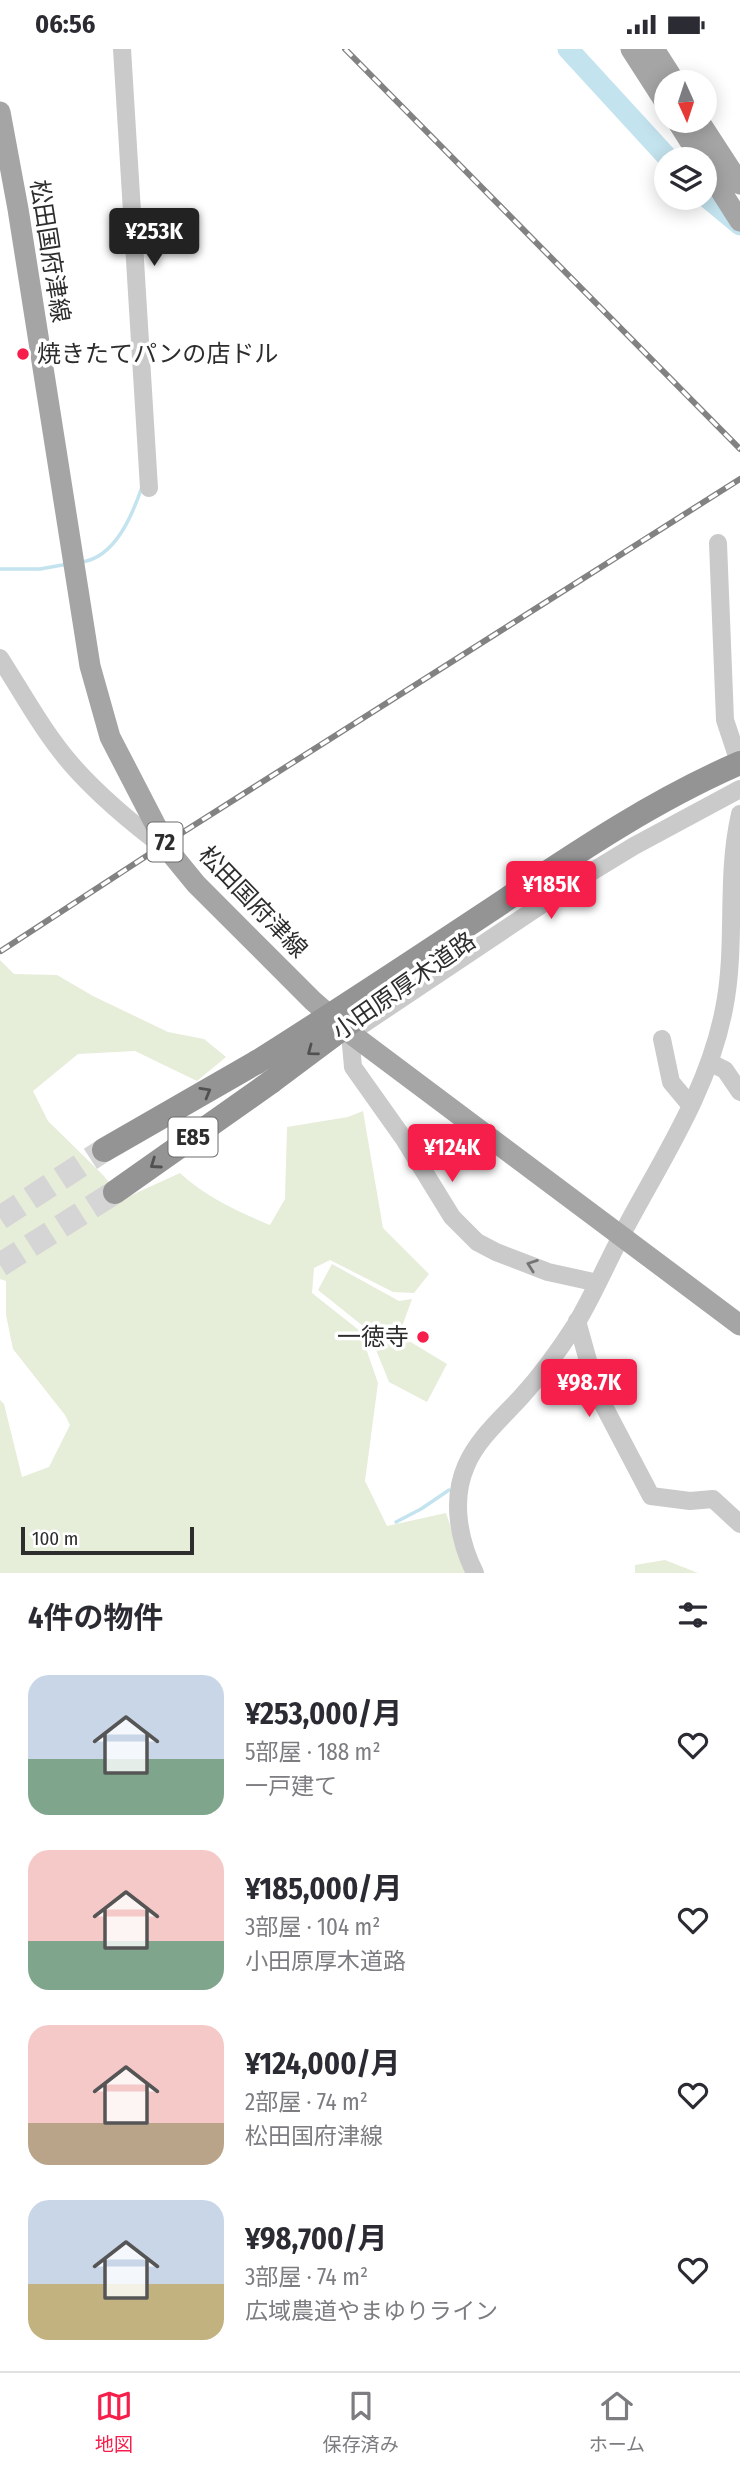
<!DOCTYPE html>
<html lang="ja">
<head>
<meta charset="utf-8">
<style>
	body { margin:0; font-family:"Fira Sans Condensed","Noto Sans JP",sans-serif; background:#f7f7f7; color:#2b2b33; height:100vh; display:flex; flex-direction:column; font-size:26px; white-space:nowrap }
	* { box-sizing:border-box; margin:0 }
	p { font-size:23px; color:#7c7c81 }
	.icon { flex:none; width:38px; height:38px; fill:none; stroke:currentColor; stroke-width:2; stroke-linecap:round; stroke-linejoin:round }
	.map { position:relative; height:1524px; overflow:hidden }
	.drawer { display:flex; flex-direction:column; background:#fff; flex:1 }
	.drawer>* { flex:none }
	.needle { width:46px; rotate:177deg }
	.fabs { position:absolute; left:654px; top:21px; display:grid; gap:14px }
	.fabs a { display:grid; place-items:center; width:63px; height:63px; border-radius:50%; background:#fff; box-shadow:0 4px 18px #0003; font-size:35px }
	.scale { position:absolute; left:21px; bottom:18px; width:173px; box-sizing:border-box; padding-left:7px; border:4px solid #2d2d2d; border-top:0; font-size:19px; line-height:24px; white-space:nowrap; color:#2d2d2d; -webkit-text-stroke:5px #fff; paint-order:stroke }
	.price { position:absolute; translate:-50% -60px; padding:0 16px; border-radius:7px; background:#f61e4a; color:#fff; font-size:23px; line-height:46px; filter:drop-shadow(0 2px 4px #0008) }
	.price::after { content:''; position:absolute; left:50%; top:42px; width:21px; height:16px; margin-left:-10px; background:inherit; clip-path:polygon(0 0,100% 0,50% 100%) }
	.price.on { background:#222; color:#fff }
	ul { padding:0; list-style:none }
	li { display:flex; align-items:center; gap:21px; height:175px; padding:0 28px }
	li span { display:grid; place-items:center; flex:none; width:196px; height:140px; border-radius:21px; color:#555 }
	li>.icon { margin-inline-start:auto }
	span .icon { width:84px; height:84px; fill:#fffc; stroke-width:1 }
	li b { font-size:30px }
	h2 { display:flex; justify-content:space-between; align-items:center; height:84px; padding:0 28px; font-size:30px }
	.status { display:flex; justify-content:space-between; align-items:center; height:49px; padding:0 35px; background:#fff; direction:ltr }
	.status svg { height:19px; fill:currentColor }
	.tab-bar { display:flex; justify-content:space-around; align-items:center; height:98px; border-top:2px solid #e1e1e2; background:#fff; font-size:19px; color:#7c7c81 }
	.tab-bar a { display:grid; justify-items:center; gap:4px }
	.tab-bar .on { color:#f61e4a }
	.map>svg:first-child { display:block }
	.green { fill:#e6edd9 }
	.lines { fill:none; stroke-linecap:round; stroke-linejoin:round }
	.stream { stroke:#c3e3ee; stroke-width:3.5 }
	.river { stroke:#c3e3ee; stroke-width:21 }
	.highway-tunnel { stroke:#d5d5d5; stroke-width:24; stroke-dasharray:24 12; stroke-linecap:butt }
	.minor { stroke:#cacaca; stroke-width:18 }
	.major { stroke:#a5a5a5; stroke-width:21 }
	.highway { stroke:#949494; stroke-width:24 }
	.rail-casing { stroke:#828282; stroke-width:6 }
	.rail { stroke:#fff; stroke-width:3.5; stroke-dasharray:10; stroke-linecap:butt }
	.highway-bridge { stroke:#949494; stroke-width:24 }
	.oneway { stroke:#515151 }
	.oneway2 { stroke:#747474 }
	.poi-dot { fill:#f61e4a; stroke:#fff; stroke-width:2.5 }
	.labels { text-anchor:middle; stroke-width:7; stroke-linejoin:round; paint-order:stroke }
	.shield { fill:#fff; stroke:#6c6c6c; stroke-width:2 }
	.shield-label { font-size:23px; font-weight:bold; fill:#2d2d2d }
	.street-label { font-size:24px; fill:#2d2d2d; stroke:#fff }
	.poi-label { font-size:24px; fill:#2d2d2d; stroke:#fff; text-anchor:start }
</style>
</head>
<body>
<div class="status"><b>06:56</b><svg viewBox="0 0 49 12"><path d="M0 12V9h3v3zM5 12V6h3v6zM10 12V3h3v9zM15 12V0h3v12zM26 1h20v11H26zM47 4h2v5h-2z"/></svg></div>
<div class="map">
<svg width="740" height="1524" viewBox="0 0 740 1524">
	<rect width="100%" height="100%" fill="#fff"/>
	<path class="green" d="M0,911L14,925L57,926L93,947L168,983L204,990L226,1008L197,1032L135,1002L78,1005L33,1042L48,1072L103,1126L123,1150L180,1124C207,1149 237,1162 270,1176L285,1150L287,1078L348,1068L363,1062L383,1179L429,1225L414,1244L393,1243L330,1211L314,1219L312,1244L360,1282L378,1334L365,1432L387,1477L446,1464L466,1524H0V1351L4,1355L22,1428L49,1418L70,1376L65,1366L13,1300L6,1266V1232L0,1230Z
		M332,1215L399,1252L412,1250L399,1286L447,1315L427,1353L389,1333L368,1281L318,1241Z
		M665,1511L698,1524H635V1516Z"/>
	<g class="lines">
		<path class="stream" d="M82,513C115,508 132,467 142,438
			M0,520H40L68,515
			M396,1473L421,1460L449,1441"/>
		<path class="river" d="M568,0L669,110
			M705,147L740,176"/>
		<path class="highway-tunnel" d="M0,1169L104,1101
			M0,1216L115,1143"/>
		<path class="minor" d="M122,0L149,439
			M718,494L725,671L740,716
			M0,609C23,645 44,684 72,716C101,749 134,776 169,802
			M662,990L671,1033L691,1057
			M711,1014L725,1021L740,1043
			M598,1234L548,1223L496,1203L477,1193L452,1168L404,1090L353,1018L350,984L583,828L634,797L740,740
			M577,1272L597,1344L651,1447L690,1452L713,1450L740,1475
			M475,1524C459,1492 451,1451 466,1417C477,1390 503,1368 522,1347C542,1325 560,1300 576,1275C595,1243 609,1209 627,1176C664,1107 709,1039 724,960C737,896 725,830 740,765"/>
		<path class="major" d="M631,0L667,56
			M654,0L675,33
			M0,63L18,160L90,617L110,688L169,802L196,835L313,952L350,984L740,1276
			M677,72L701,110
			M699,72L740,135
			M705,117L740,172"/>
		<path class="highway" d="M104,1101L257,1013
			M115,1143L271,1033"/>
		<defs>
			<path id="rail" d="M345,0L740,400
				M1,902L177,787L740,430"/>
		</defs>
		<use href="#rail" class="rail-casing"/>
		<use href="#rail" class="rail"/>
		<path class="highway-bridge" d="M257,1013C335,964 412,913 489,862C570,808 650,753 740,714
			M271,1033L366,962"/>
	</g>
	<defs><path id="oneway-chevron" d="M-2-3.5L2.5 0L-2 3.5" fill="none" stroke-width="1.6" stroke-linecap="round" stroke-linejoin="round" transform="scale(1.75)"/></defs>
	<g class="oneway">
		<use href="#oneway-chevron" transform="translate(312 1002) rotate(143)"/>
		<use href="#oneway-chevron" transform="translate(206 1043) rotate(-30)"/>
		<use href="#oneway-chevron" transform="translate(155 1115) rotate(145)"/>
	</g>
	<use class="oneway2" href="#oneway-chevron" transform="translate(532 1216) rotate(-160)"/>
	<g class="poi-dot">
		<circle cx="23" cy="305" r="7"/>
		<circle cx="423" cy="1288" r="7"/>
	</g>
	<g class="labels">
		<g class="shield">
			<rect x="147.5" y="773.5" width="35" height="39" rx="5"/>
			<rect x="168.5" y="1068.5" width="49" height="39" rx="5"/>
		</g>
		<g class="shield-label">
			<text x="165" y="801">72</text>
			<text x="193" y="1096">E85</text>
		</g>
		<g class="street-label">
			<text transform="translate(50 202) rotate(81)" y="8">松田国府津線</text>
			<text transform="translate(253 853) rotate(46)" y="8">松田国府津線</text>
			<text transform="translate(404 937) rotate(-35)" y="8">小田原厚木道路</text>
		</g>
		<g class="poi-label">
			<text x="37" y="313">焼きたてパンの店ドル</text>
			<text x="409" y="1296" text-anchor="end">一徳寺</text>
		</g>
	</g>
</svg>
<div class="fabs">
<a><svg class="needle" viewBox="-14 -14 28 28"><path d="M0-13l5 13h-10z" fill="#e53935"/><path d="M0 13l5-13h-10z" fill="#7c7c81"/></svg></a>
<a><svg class="icon" aria-label="layers" viewBox="0 0 24 24"><path d="M12 4l9 5-9 5-9-5zM3 14l9 5 9-5"/></svg></a>
</div>
<div class="scale">100 m</div>
<b class="price on" style="left:154px;top:219px">¥253K</b>
<b class="price" style="left:551px;top:872px">¥185K</b>
<b class="price" style="left:452px;top:1135px">¥124K</b>
<b class="price" style="left:589px;top:1370px">¥98.7K</b>
</div>
<section class="drawer">
<h2>4件の物件<svg class="icon" aria-label="filters" viewBox="0 0 24 24"><path d="M4 7h16M4 17h16"/><circle cx="9" cy="7" r="2"/><circle cx="15" cy="17" r="2"/></svg></h2>
<ul>
<li><span style="background:linear-gradient(#c9d6e8 60%,#7fa58c 0)"><svg class="icon" aria-label="home" viewBox="0 0 24 24"><path d="M3 11l9-7 9 7M6 9v11h12V9"/></svg></span><div><b>¥253,000/月</b><p>5部屋 · 188 m²</p><p>一戸建て</p></div><svg class="icon" aria-label="heart" viewBox="0 0 24 24"><path d="M12 20l-8-8c-3-5 5-10 8-4 3-6 11-1 8 4z"/></svg></li>
<li><span style="background:linear-gradient(#f6c9c9 65%,#7fa58c 0)"><svg class="icon" aria-label="home" viewBox="0 0 24 24"><path d="M3 11l9-7 9 7M6 9v11h12V9"/></svg></span><div><b>¥185,000/月</b><p>3部屋 · 104 m²</p><p>小田原厚木道路</p></div><svg class="icon" aria-label="heart" viewBox="0 0 24 24"><path d="M12 20l-8-8c-3-5 5-10 8-4 3-6 11-1 8 4z"/></svg></li>
<li><span style="background:linear-gradient(#f6c9c9 70%,#b9a48a 0)"><svg class="icon" aria-label="home" viewBox="0 0 24 24"><path d="M3 11l9-7 9 7M6 9v11h12V9"/></svg></span><div><b>¥124,000/月</b><p>2部屋 · 74 m²</p><p>松田国府津線</p></div><svg class="icon" aria-label="heart" viewBox="0 0 24 24"><path d="M12 20l-8-8c-3-5 5-10 8-4 3-6 11-1 8 4z"/></svg></li>
<li><span style="background:linear-gradient(#c9d6e8 60%,#c2b280 0)"><svg class="icon" aria-label="home" viewBox="0 0 24 24"><path d="M3 11l9-7 9 7M6 9v11h12V9"/></svg></span><div><b>¥98,700/月</b><p>3部屋 · 74 m²</p><p>広域農道やまゆりライン</p></div><svg class="icon" aria-label="heart" viewBox="0 0 24 24"><path d="M12 20l-8-8c-3-5 5-10 8-4 3-6 11-1 8 4z"/></svg></li>
</ul>
</section>
<nav class="tab-bar">
<a class="on"><svg class="icon" aria-label="map" viewBox="0 0 24 24"><path d="M3 6l6-2 6 2 6-2v14l-6 2-6-2-6 2zM9 4v14M15 6v14"/></svg>地図</a>
<a><svg class="icon" aria-label="saved" viewBox="0 0 24 24"><path d="M7 4h10v16l-5-4-5 4z"/></svg>保存済み</a>
<a><svg class="icon" aria-label="home" viewBox="0 0 24 24"><path d="M3 11l9-7 9 7M6 9v11h12V9"/></svg>ホーム</a>
</nav>
</body>
</html>
